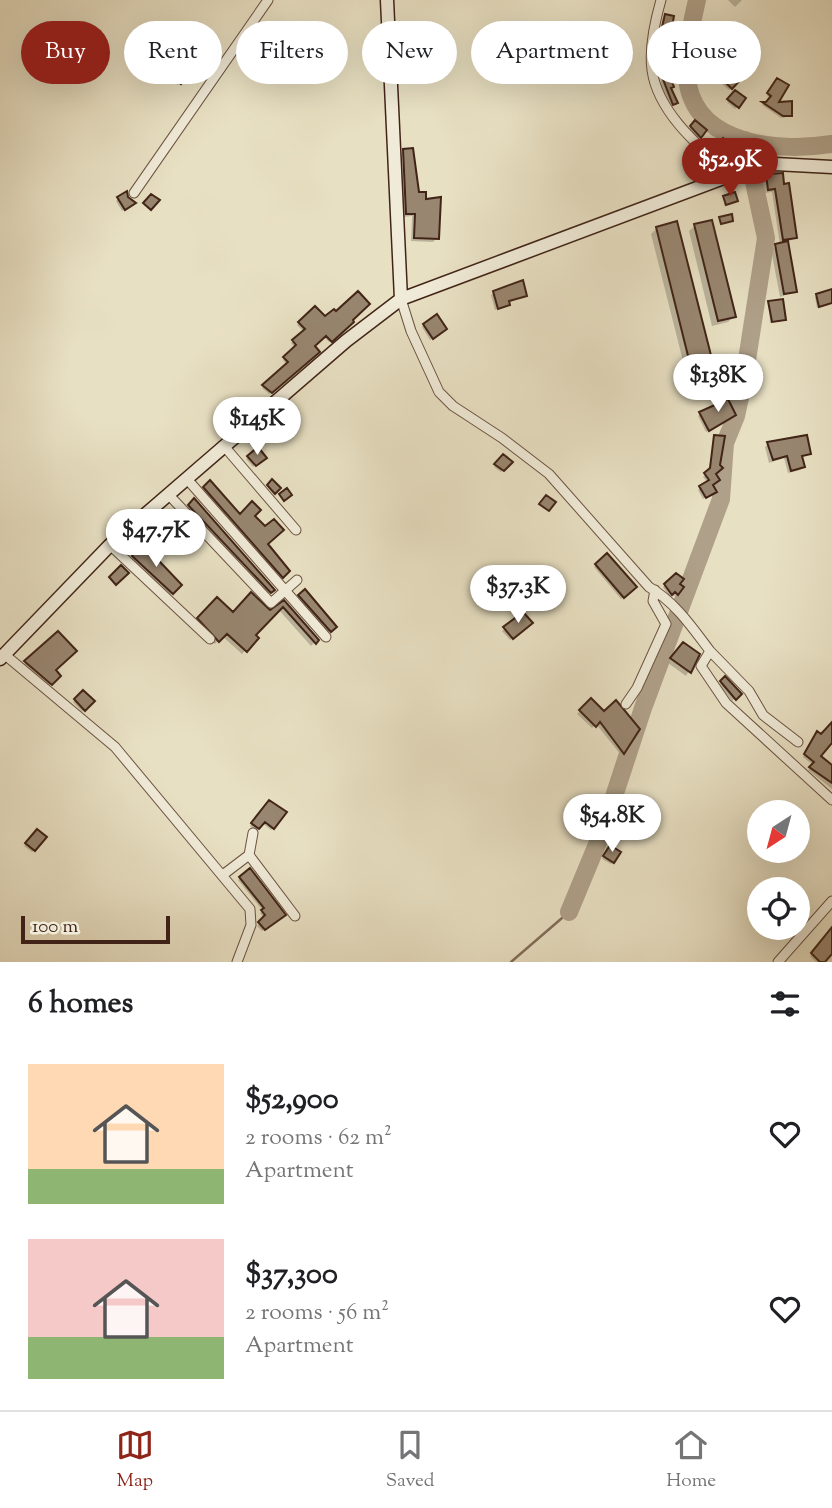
<!DOCTYPE html>
<html lang="en">
<head>
<meta charset="utf-8">
<style>
	body { margin:0; font-family:"Sorts Mill Goudy",serif; background:#f6f6f6; color:#202124; height:100vh; display:flex; flex-direction:column; font-size:26px; white-space:nowrap }
	* { box-sizing:border-box; margin:0 }
	p { font-size:23px; color:#757577 }
	.icon { flex:none; width:38px; height:38px; fill:none; stroke:currentColor; stroke-width:2; stroke-linecap:round; stroke-linejoin:round }
	.map { position:relative; height:962px; overflow:hidden }
	.details { display:flex; flex-direction:column; background:#fff; flex:1 }
	.details>* { flex:none }
	.top-card { position:absolute; left:21px; top:21px; width:791px; height:63px; display:flex; gap:14px }
	.needle { width:46px; rotate:216deg }
	.controls { position:absolute; left:747px; top:800px; display:grid; gap:14px }
	.controls a { display:grid; place-items:center; width:63px; height:63px; border-radius:50%; background:#fff; box-shadow:0 7px 28px #0002; font-size:35px }
	.scale { position:absolute; left:21px; bottom:18px; width:149px; box-sizing:border-box; padding-left:7px; border:4px solid #412417; border-top:0; font-size:19px; line-height:24px; white-space:nowrap; color:#412417; -webkit-text-stroke:5px #f0ebd8; paint-order:stroke }
	.price { position:absolute; translate:-50% -60px; padding:0 16px; border-radius:24px; background:#fff; color:#222; font-size:23px; line-height:46px; filter:drop-shadow(0 2px 4px #0008) }
	.price::after { content:''; position:absolute; left:50%; top:42px; width:21px; height:16px; margin-left:-10px; background:inherit; clip-path:polygon(0 0,100% 0,50% 100%) }
	.price.selected { background:#8f2418; color:#fff }
	ul { padding:0; list-style:none }
	li { display:flex; align-items:center; gap:21px; height:175px; padding:0 28px }
	li span { display:grid; place-items:center; flex:none; width:196px; height:140px; border-radius:0px; color:#555 }
	li>.icon { margin-inline-start:auto }
	span .icon { width:84px; height:84px; fill:#fffc; stroke-width:1 }
	li b { font-size:30px }
	h2 { display:flex; justify-content:space-between; align-items:center; height:84px; padding:0 28px; font-size:30px }
	.tag { padding:0 24px; border-radius:32px; background:#fff; box-shadow:0 7px 28px #0002; font-size:24px; line-height:63px }
	.tag.selected { background:#8f2418; color:#fff }
	.tabs { display:flex; justify-content:space-around; align-items:center; height:98px; border-top:2px solid #e0e0e0; background:#fff; font-size:19px; color:#757577 }
	.tabs a { display:grid; justify-items:center; gap:4px }
	.tabs .selected { color:#8f2418 }
	.map>svg:first-child { display:block }
	.shadow { fill:#0003 }
	.lines { fill:none; stroke-linecap:round; stroke-linejoin:round }
	.stream { stroke:#836e5b; stroke-width:2.5 }
	.river { stroke:#afa089; stroke-width:18 }
	.building { fill:#988670; stroke:#412417; stroke-width:2 }
	.street-casing { stroke:#6b5342; stroke-width:11 }
	.secondary-casing { stroke:#412417; stroke-width:15 }
	.street { stroke:#f0ebd8; stroke-width:9 }
	.secondary { stroke:#f0ebd8; stroke-width:12 }
</style>
</head>
<body>
<div class="map">
<svg width="832" height="962" viewBox="0 0 832 962">
	<rect width="100%" height="100%" fill="#e8e0c3"/>
	<filter id="stains"><feTurbulence type="fractalNoise" baseFrequency=".00286" numOctaves="4"/><feColorMatrix values="0 0 0 0 .2 0 0 0 0 .09 0 0 0 0 .02 0 0 0 .5 -.17"/></filter>
	<radialGradient id="worn" r=".72"><stop offset=".6" stop-color="#630" stop-opacity="0"/><stop offset="1" stop-color="#630" stop-opacity=".3"/></radialGradient>
	<path class="shadow" d="M728,0H742L735,7Z
		M665,16L668,36L659,38L663,18Z
		M659,51L674,104L671,105L661,86Z
		M176,63L180,83L178,85L166,76Z
		M732,71L739,78L729,90L721,83Z
		M775,82V103L791,115L788,117L781,118L762,105L770,98L767,96Z
		M735,92L744,98L735,109L727,102Z
		M695,122L705,130L697,139L689,129Z
		M721,143L740,152L728,167L713,154Z
		M404,151L437,238L433,242L411,241L412,216L403,217L400,154Z
		M766,176L783,186L796,238L786,242L795,291L780,297L771,249L780,245L772,192L765,193L763,180Z
		M724,197L736,201L724,206Z
		M118,199L132,205L122,211L116,201Z
		M695,226L734,316L728,322L712,326L689,231Z
		M657,228L715,378L709,384L690,389L651,234Z
		M832,291V303L817,308L815,297Z
		M494,293L525,295L495,310L491,295Z
		M769,303L784,319L782,321L770,323Z
		M368,304L329,342L323,336L313,346L318,352L269,394L262,388L287,365L283,360L295,348L291,343L304,332L297,325L315,308L325,319Z
		M424,325L443,331L430,340L422,327Z
		M700,414L732,417L706,432L698,416Z
		M715,437L713,493L703,499L698,490L708,483L703,477L708,472Z
		M768,444L809,454L801,458L803,467L800,470L788,473L784,458L769,463L765,447Z
		M257,449L264,458L253,467L246,459Z
		M503,456L510,462L501,472L494,467Z
		M210,483L239,517H252L266,544L288,571L280,578L202,490Z
		M194,500L273,590L268,594L187,508Z
		M142,545L180,585L170,595L131,559Z
		M607,555L635,587L621,599L594,567Z
		M676,576L682,587L674,596H669L663,587Z
		M304,592L334,627L326,634L295,600Z
		M217,599L233,614L269,612L284,603L317,640L311,646L278,609L254,636L257,638L242,654L222,636L215,644L195,622Z
		M523,614L528,625L510,640L502,631Z
		M58,634L54,670L59,676L47,687L22,666Z
		M679,648L698,655L686,676L668,663Z
		M725,678L739,694L732,701L719,685Z
		M83,692L92,701L82,712L73,702Z
		M591,701L623,753L621,755L596,724L592,728L577,714Z
		M832,724V744L819,756L832,767V789L808,770L813,765L803,757L815,735L821,736Z
		M267,804L273,828L271,830L262,823L255,831L250,826Z
		M37,831L45,837L32,852L24,846Z
		M608,849L613,862L611,864L602,859Z
		M250,870L281,917L262,931L257,926L264,918L260,913L263,911L238,880Z
		M832,929V947L822,962H816L810,956Z"/>
	<g class="lines">
		<path class="stream" d="M511,962L569,912"/>
		<path class="river" d="M697,0C691,27 683,58 688,85C700,147 782,152 832,144
			M569,912L603,830L643,708L721,499L725,443L736,416L744,379L766,238L745,140"/>
	</g>
	<path class="building" d="M665,14L674,16L670,37L660,36Z
		M665,49L668,80L671,79L674,87L671,88L678,103L673,105L659,69V50Z
		M178,58L192,69L181,84L167,74Z
		M732,69L742,78L732,89L722,79Z
		M777,78L789,85L779,102L792,101V116H783L762,102H766L771,96L767,93Z
		M735,90L746,98L739,108L727,99Z
		M695,120L707,130L701,138L690,126Z
		M723,138L742,152L731,166L714,151Z
		M413,148L419,192H426V199L441,197L439,239L414,238L415,214H406L403,149Z
		M783,173L784,184L789,183L797,238L783,240L775,189L768,190L766,174Z
		M127,191L128,197L136,203L125,210L117,197Z
		M735,192L738,201L726,205L723,196Z
		M151,194L160,200L151,210L143,203Z
		M732,214L733,221L721,224L719,217Z
		M712,220L736,317L718,321L694,224Z
		M677,221L717,379L695,384L656,227Z
		M788,241L797,292L784,294L775,244Z
		M523,280L527,296L509,301L510,305L498,309L493,291Z
		M832,289V303L819,307L816,294Z
		M358,291L370,304L353,320L354,322L332,342L326,336L315,346L320,352L272,393L262,385L288,362L283,357L296,345L292,340L305,329L298,322L315,306L325,316L334,309L336,311Z
		M783,299L786,320L772,322L768,301Z
		M437,314L447,329L433,339L423,324Z
		M728,399L736,415L709,431L699,412Z
		M714,435L725,436L720,465L723,468L716,474L720,480L713,485L717,492L706,498L699,486L709,480L704,473L710,468Z
		M807,435L811,454L802,456L805,467L791,471L787,456L773,460L767,442Z
		M258,447L267,458L256,466L247,456Z
		M503,454L513,462L504,471L494,464Z
		M272,479L281,488L275,494L267,485Z
		M210,480L240,514L252,501L261,510L255,516L265,526L274,519L284,530L268,544L290,571L283,578L203,487Z
		M287,488L292,495L284,501L279,494Z
		M546,495L556,502L549,511L539,504Z
		M194,498L275,590L271,593L188,505Z
		M142,543L182,585L173,594L132,556Z
		M607,553L637,587L624,598L595,564Z
		M121,565L129,573L116,585L109,577Z
		M676,573L684,579L680,584L684,587L678,595L675,592L672,595L664,584Z
		M305,589L337,627L331,632L298,595Z
		M251,592L270,610L284,600L319,640L316,644L283,607L256,635L259,638L247,652L227,634L219,642L197,618L217,597L233,612Z
		M523,612L533,623L513,639L503,627Z
		M58,631L77,651L56,670L61,676L52,685L24,661Z
		M683,642L700,654L691,673L670,658Z
		M725,676L742,694L736,700L720,681Z
		M83,690L95,701L85,711L74,699Z
		M591,698L604,711L616,700L640,729L624,754L600,722L596,727L579,710Z
		M832,722V743L821,756L832,765V783L809,767L814,762L804,754L817,731L821,734Z
		M269,800L287,812L274,829L265,822L259,829L251,823Z
		M37,829L47,837L35,851L25,843Z
		M610,845L621,852L614,863L603,856Z
		M250,868L286,915L265,930L258,922L265,915L261,910L264,908L239,877Z
		M832,927V954L825,962H820L811,953Z"/>
	<g class="lines">
		<defs>
			<path id="street" d="M661,0C655,21 649,49 652,70C658,114 702,149 733,177
				M134,193L268,0
				M401,299L411,331L439,392L453,406L502,438L549,474L649,587C675,602 692,627 710,651L701,666L726,703L832,800
				M224,446L296,530
				M187,479L326,637
				M168,494L271,603L297,580
				M110,545L210,639
				M710,651L749,691L763,715L798,742
				M4,654L115,747L250,909L251,925L237,962
				M626,704L637,688L666,624L653,601L655,590
				M249,855L295,916
				M224,874L249,855L253,833
				M778,962L832,901"/>
			<path id="secondary" d="M387,0L401,299
				M0,659L110,545L346,341L401,299L753,167L775,164L832,167"/>
		</defs>
		<use href="#street" class="street-casing"/>
		<use href="#secondary" class="secondary-casing"/>
		<use href="#street" class="street"/>
		<use href="#secondary" class="secondary"/>
	</g>
	<rect width="100%" height="100%" filter="url(#stains)"/>
	<rect width="100%" height="100%" fill="url(#worn)"/>
</svg>
<div class="controls">
<a><svg class="needle" viewBox="-14 -14 28 28"><path d="M0-13l5 13h-10z" fill="#e53935"/><path d="M0 13l5-13h-10z" fill="#757577"/></svg></a>
<a><svg class="icon" aria-label="locate" viewBox="0 0 24 24"><circle cx="12" cy="12" r="6"/><path d="M12 2v4M12 18v4M2 12h4M18 12h4"/></svg></a>
</div>
<div class="scale">100 m</div>
<b class="price selected" style="left:730px;top:198px">$52.9K</b>
<b class="price" style="left:718px;top:414px">$138K</b>
<b class="price" style="left:257px;top:457px">$145K</b>
<b class="price" style="left:156px;top:569px">$47.7K</b>
<b class="price" style="left:518px;top:625px">$37.3K</b>
<b class="price" style="left:612px;top:854px">$54.8K</b>
<div class="top-card">
<a class="tag selected">Buy</a>
<a class="tag">Rent</a>
<a class="tag">Filters</a>
<a class="tag">New</a>
<a class="tag">Apartment</a>
<a class="tag">House</a>
</div>
</div>
<section class="details">
<h2>6 homes<svg class="icon" aria-label="filters" viewBox="0 0 24 24"><path d="M4 7h16M4 17h16"/><circle cx="9" cy="7" r="2"/><circle cx="15" cy="17" r="2"/></svg></h2>
<ul>
<li><span style="background:linear-gradient(#ffd9b3 75%,#8fb573 0)"><svg class="icon" aria-label="home" viewBox="0 0 24 24"><path d="M3 11l9-7 9 7M6 9v11h12V9"/></svg></span><div><b>$52,900</b><p>2 rooms · 62 m²</p><p>Apartment</p></div><svg class="icon" aria-label="heart" viewBox="0 0 24 24"><path d="M12 20l-8-8c-3-5 5-10 8-4 3-6 11-1 8 4z"/></svg></li>
<li><span style="background:linear-gradient(#f6c9c9 70%,#8fb573 0)"><svg class="icon" aria-label="home" viewBox="0 0 24 24"><path d="M3 11l9-7 9 7M6 9v11h12V9"/></svg></span><div><b>$37,300</b><p>2 rooms · 56 m²</p><p>Apartment</p></div><svg class="icon" aria-label="heart" viewBox="0 0 24 24"><path d="M12 20l-8-8c-3-5 5-10 8-4 3-6 11-1 8 4z"/></svg></li>
</ul>
</section>
<nav class="tabs">
<a class="selected"><svg class="icon" aria-label="map" viewBox="0 0 24 24"><path d="M3 6l6-2 6 2 6-2v14l-6 2-6-2-6 2zM9 4v14M15 6v14"/></svg>Map</a>
<a><svg class="icon" aria-label="saved" viewBox="0 0 24 24"><path d="M7 4h10v16l-5-4-5 4z"/></svg>Saved</a>
<a><svg class="icon" aria-label="home" viewBox="0 0 24 24"><path d="M3 11l9-7 9 7M6 9v11h12V9"/></svg>Home</a>
</nav>
</body>
</html>
